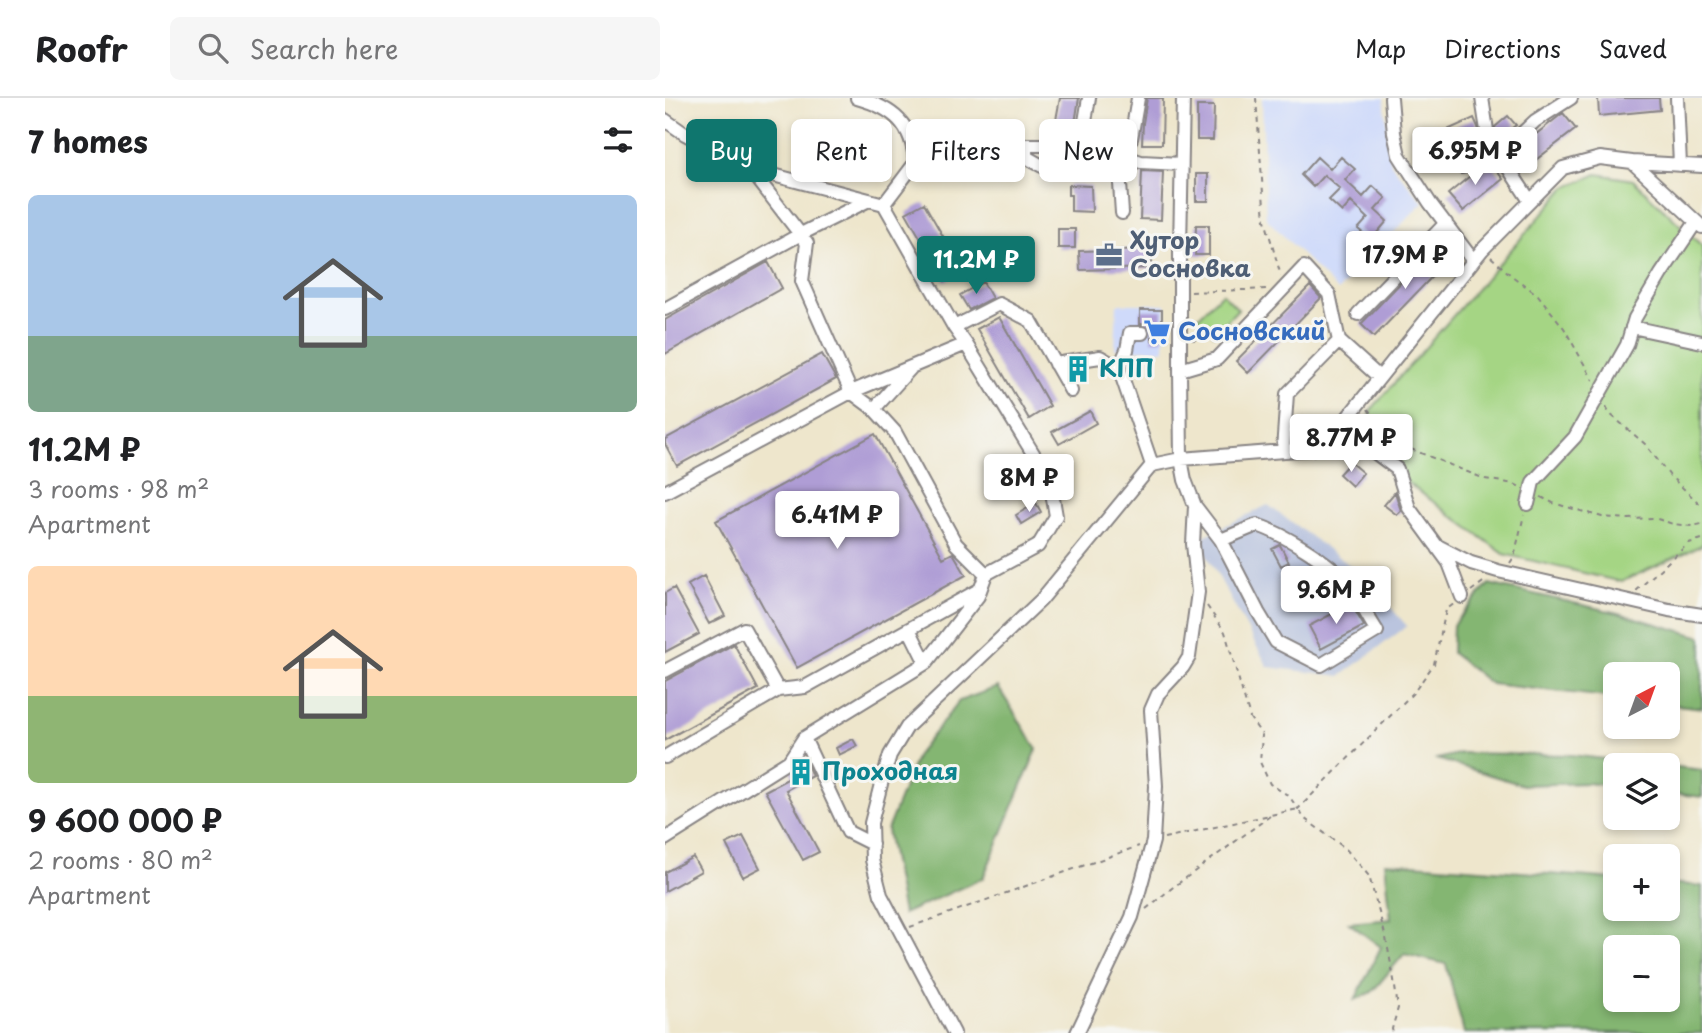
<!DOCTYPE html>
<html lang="en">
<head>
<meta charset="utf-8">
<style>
	body { margin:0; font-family:"Playpen Sans",sans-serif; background:#f6f6f6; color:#202124; height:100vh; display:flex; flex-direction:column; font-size:26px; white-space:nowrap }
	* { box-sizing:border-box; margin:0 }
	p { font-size:23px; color:#757577 }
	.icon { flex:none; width:38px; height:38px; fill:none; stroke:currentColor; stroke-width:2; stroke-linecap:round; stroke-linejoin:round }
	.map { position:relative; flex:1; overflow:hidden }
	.sheet { display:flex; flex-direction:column; background:#fff; width:665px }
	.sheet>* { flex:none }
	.guide { position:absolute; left:21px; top:21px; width:665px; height:63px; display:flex; gap:14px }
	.needle { width:46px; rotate:41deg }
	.fabs { position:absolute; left:938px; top:564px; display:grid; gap:14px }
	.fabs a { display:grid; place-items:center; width:77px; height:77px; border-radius:10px; background:#fff; box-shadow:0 4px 10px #0003; font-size:35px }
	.price { position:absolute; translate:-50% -60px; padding:0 16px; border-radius:7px; background:#fff; color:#222; font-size:23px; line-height:46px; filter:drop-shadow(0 2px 4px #0008) }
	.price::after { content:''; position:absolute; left:50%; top:42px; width:21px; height:16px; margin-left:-10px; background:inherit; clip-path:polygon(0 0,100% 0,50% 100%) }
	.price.selected { background:#0f766e; color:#fff }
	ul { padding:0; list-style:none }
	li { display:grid; align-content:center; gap:14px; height:371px; padding:0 28px }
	li span { display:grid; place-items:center; height:217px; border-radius:10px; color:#555 }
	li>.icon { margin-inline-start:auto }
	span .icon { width:126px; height:126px; fill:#fffc; stroke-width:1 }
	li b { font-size:30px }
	h2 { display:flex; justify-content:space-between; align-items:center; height:84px; padding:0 28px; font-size:30px }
	.tag { padding:0 24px; border-radius:10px; background:#fff; box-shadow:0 4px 10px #0003; font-size:24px; line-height:63px }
	.tag.selected { background:#0f766e; color:#fff }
	header { display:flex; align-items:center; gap:42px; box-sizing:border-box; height:98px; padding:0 35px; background:#fff; border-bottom:2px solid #e0e0e0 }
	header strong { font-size:33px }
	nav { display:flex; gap:38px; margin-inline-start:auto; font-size:24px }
	.search { width:490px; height:63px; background:#f6f6f6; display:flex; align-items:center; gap:18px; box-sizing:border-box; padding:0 24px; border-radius:10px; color:#757577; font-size:26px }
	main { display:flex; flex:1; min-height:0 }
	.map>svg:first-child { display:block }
	.built { fill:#cfdafa }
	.industrial { fill:#bac4de }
	.green { fill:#a5d584; stroke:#647c60; stroke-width:2 }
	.forest { fill:#84b672; stroke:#536c56; stroke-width:2; fill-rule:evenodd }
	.building { fill:#af9dd5 }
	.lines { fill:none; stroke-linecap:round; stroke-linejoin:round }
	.minor-casing { stroke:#888484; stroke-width:16 }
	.path { stroke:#888484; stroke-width:2; stroke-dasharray:5 5; stroke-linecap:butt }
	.minor { stroke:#fff; stroke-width:12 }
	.labels { text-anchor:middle; stroke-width:6; stroke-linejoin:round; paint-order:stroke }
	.service-label { font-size:24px; font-weight:bold; fill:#4e5e75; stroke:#f6f6f2; text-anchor:start }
	.shop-label { font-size:24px; font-weight:bold; fill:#366cbe; stroke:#f6f6f2; text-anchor:start }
	.culture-label { font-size:24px; font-weight:bold; fill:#0d838f; stroke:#f6f6f2; text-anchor:start }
</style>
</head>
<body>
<header>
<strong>Roofr</strong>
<div class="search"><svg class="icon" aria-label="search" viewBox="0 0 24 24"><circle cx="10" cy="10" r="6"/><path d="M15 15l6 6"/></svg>Search here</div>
<nav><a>Map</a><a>Directions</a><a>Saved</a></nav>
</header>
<main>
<section class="sheet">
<h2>7 homes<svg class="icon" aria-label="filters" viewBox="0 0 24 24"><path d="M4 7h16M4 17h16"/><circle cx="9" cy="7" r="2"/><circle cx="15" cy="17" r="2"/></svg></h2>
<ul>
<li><span style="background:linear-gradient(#a9c7e8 65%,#7fa58c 0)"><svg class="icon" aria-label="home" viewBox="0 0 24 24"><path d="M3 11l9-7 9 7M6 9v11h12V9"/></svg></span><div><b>11.2M ₽</b><p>3 rooms · 98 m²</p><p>Apartment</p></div></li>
<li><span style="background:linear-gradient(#ffd9b3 60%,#8fb573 0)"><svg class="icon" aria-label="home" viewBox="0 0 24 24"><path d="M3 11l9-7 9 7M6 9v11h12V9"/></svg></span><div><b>9 600 000 ₽</b><p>2 rooms · 80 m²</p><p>Apartment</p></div></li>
</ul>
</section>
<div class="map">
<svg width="1037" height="935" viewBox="0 0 1037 935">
	<rect width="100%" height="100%" fill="#f6f6f2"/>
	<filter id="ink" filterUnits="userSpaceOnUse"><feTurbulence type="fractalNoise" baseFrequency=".0143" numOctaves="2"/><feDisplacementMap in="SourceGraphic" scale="14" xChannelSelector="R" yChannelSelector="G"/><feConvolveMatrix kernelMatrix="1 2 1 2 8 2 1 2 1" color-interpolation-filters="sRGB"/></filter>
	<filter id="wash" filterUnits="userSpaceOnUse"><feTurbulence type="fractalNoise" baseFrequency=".00686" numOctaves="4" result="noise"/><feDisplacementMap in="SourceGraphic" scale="28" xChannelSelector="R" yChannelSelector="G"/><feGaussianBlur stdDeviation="1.57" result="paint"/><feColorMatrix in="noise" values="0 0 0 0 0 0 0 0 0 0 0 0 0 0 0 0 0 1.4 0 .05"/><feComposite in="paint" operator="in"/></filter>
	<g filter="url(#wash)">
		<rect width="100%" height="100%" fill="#eee6cc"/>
		<path class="built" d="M597,0H719L726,66L758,104L673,193L601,120Z
			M452,206H501L499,252L450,251Z"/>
		<path class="industrial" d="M603,407L694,474L742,528L676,578L603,569L533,441Z"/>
		<path class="green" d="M932,76L968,82L1037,148V447L956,484L839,456L732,377L708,348L705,313L900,90Z
			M557,195L573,211L549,236L532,220Z"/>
		<path class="forest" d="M824,486L953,515L1037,539V610L1003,606V576H950V600L826,586L787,555L788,527Z
			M333,589L372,651L318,780L238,816L222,732L252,657L294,603Z
			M797,655L906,657L989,667H950V688L922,685L858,687L772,661Z
			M1003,668L1037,672V699L1003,695Z
			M720,764L950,781V810H1003V785L1037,788V935H799L781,866L739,856L707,894L690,902L716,849L684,825L726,821ZM950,849H1003V901H950Z"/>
		<g id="blocks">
			<path class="building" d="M395,0H414L410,25L391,22Z
				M482,0H498L497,46H477L478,25Z
				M933,0H994L995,12L934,18Z
				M532,8H549L548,42H532Z
				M898,15L911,31L868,64L856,48Z
				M843,18L851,27L834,40L831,36L830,29Z
				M809,20L813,29L815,41L769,62L760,42Z
				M157,38L175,42L166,78L149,74Z
				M652,59L665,71L676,59L690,71L680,82L698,99L708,88L721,100L710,112L722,123L706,142L693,131L703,120L686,104L677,114L664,102L675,91L659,77L648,89L636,77Z
				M828,68L838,81L798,113L783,96L810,74Z
				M477,73L498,74L496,122L475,121Z
				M531,76H543V103H531Z
				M403,87L426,88L427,114L406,113V97H403Z
				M259,105L298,173L280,183L241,115Z
				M531,127H544V157H530Z
				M393,131H410V150H393Z
				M772,147L785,160L709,239L696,226Z
				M487,151V170L415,172L414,153Z
				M103,164L117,190L0,256V222Z
				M318,184L327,200L304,212L295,197Z
				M645,188L656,200L583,275L571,263Z
				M475,212H497V242H487V226H475Z
				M334,219L385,308L364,321L312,231Z
				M157,256L171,281L12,368L0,346V341Z
				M425,313L431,325L394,346L387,334Z
				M210,336L278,460L288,455L301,477L132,570L51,423Z
				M685,364L698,375L687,388L674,376Z
				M730,394L736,413L732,417L719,407Z
				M371,405L376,414L356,426L351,417Z
				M615,447L624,464L616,468L607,451Z
				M39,478L60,518L44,526L23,487Z
				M9,490L34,536L0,554V495Z
				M686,506L699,528L656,551L644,528Z
				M69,546L93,591L0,642V583Z
				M188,641L192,648L174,657L171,650Z
				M140,662L147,678L121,692L154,754L138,762L100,693L128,678L125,673Z
				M78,738L95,770L78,779L61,746Z
				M28,759L36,773L0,793V774Z"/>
		</g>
	</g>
	<g filter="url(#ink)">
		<use href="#blocks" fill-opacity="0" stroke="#888484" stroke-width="2"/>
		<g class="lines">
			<defs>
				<path id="minor" d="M424,0L416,47H426L476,64L516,66
					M518,0L515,149V272L516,361L520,382L530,408L556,442L593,514L611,544L656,567L712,533C702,518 694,501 683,486C666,465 617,435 592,427L556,442
					M726,0L729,35L734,57L765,105L808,162
					M817,0L823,39L865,103
					M1012,0L1015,67
					M0,22L20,36L85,71L142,145L137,183L186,294L209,311L230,334L291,446L321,476
					M466,41L473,0
					M406,47L377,68L361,59V47H416
					M453,56L457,115
					M967,64L1037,68
					M797,69L834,57L870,23L906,0
					M85,71L204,102
					M0,211L136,136L204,102L219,106
					M693,216L781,125
					M289,229L334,206L366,223L406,293
					M967,229L1037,244
					M390,266L435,259L454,270L487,367
					M454,270L462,252L465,235H477
					M515,272L552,261L639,169L664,196L674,243
					M209,311L246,270
					M683,319L704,350L732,371L744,410L771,447L806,465L833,473L1004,512L1037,517
					M618,352L622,296L674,243L714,279
					M0,394L186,294L301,246
					M863,406L868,384L910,339L962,247L970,220L996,176L1031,124
					M773,450L784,465L797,499
					M244,531L314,492
					M0,573L79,531L113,592
					M139,640L183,734L207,746
					M0,659L113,592L140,589L244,531L261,565
					M0,741L124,663L139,640L261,565L313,498L321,476L373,448L391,418L385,383L301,246L289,229L219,106L250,65C248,26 228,10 192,0
					M289,935L216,797L207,762L206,725L216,686L225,657L242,629L376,502L487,367L516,361L646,351L667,339L817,152L898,70L935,60L967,64L1037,129
					M412,935L467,819L488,743L491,688L486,612L493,596L518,569L524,559L533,494L528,446L530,408"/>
			</defs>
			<use href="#minor" class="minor-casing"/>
			<path class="path" d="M591,0L600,122L616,178
				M826,159L847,178L873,197L899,230L928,282
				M526,194L604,191
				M527,242L559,238
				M941,309L944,315L980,346L1005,378L1037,408
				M703,311L713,325L731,345L820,381L849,386L855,389
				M876,399L888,405L937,419L964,421L989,420L1008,426L1027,428L1037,426
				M845,465L849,459L859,417
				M806,493L821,482
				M971,493L1024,445L1037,441
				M542,508L560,534L585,620L597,637L595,664L605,686L624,698L633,711L749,594L769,566L781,512L790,505
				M499,740L633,711L640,721L680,750L704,778L721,840L729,882L733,910L727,931L728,935
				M481,811L507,790L605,718
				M245,829L474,748"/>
			<use href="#minor" class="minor"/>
		</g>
	</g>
	<defs>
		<symbol id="office-bare" viewBox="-9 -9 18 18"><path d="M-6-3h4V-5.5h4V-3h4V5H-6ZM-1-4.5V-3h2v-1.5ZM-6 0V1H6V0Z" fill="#5c6f8a" stroke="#f6f6f2" stroke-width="2.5" paint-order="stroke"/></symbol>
		<symbol id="supermarket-bare" viewBox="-9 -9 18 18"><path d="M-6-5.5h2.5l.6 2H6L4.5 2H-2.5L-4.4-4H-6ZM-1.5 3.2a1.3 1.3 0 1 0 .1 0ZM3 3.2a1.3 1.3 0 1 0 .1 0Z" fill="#3f7fe0" stroke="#f6f6f2" stroke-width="2.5" paint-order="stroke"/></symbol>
		<symbol id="building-bare" viewBox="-9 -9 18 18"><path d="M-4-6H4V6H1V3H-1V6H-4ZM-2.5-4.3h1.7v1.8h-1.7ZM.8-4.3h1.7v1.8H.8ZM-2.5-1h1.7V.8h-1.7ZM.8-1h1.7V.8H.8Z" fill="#0f9aa8" stroke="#f6f6f2" stroke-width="2.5" paint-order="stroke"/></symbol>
	</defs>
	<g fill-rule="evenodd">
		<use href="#office-bare" x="425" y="138" width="38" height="38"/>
		<use href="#supermarket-bare" x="473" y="215" width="38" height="38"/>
		<use href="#building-bare" x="394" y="252" width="38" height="38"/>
		<use href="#building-bare" x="117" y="655" width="38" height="38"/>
	</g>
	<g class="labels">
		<g class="service-label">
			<text x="465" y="151">Хутор<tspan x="465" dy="28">Сосновка</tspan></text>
		</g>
		<g class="shop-label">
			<text x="513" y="242">Сосновский</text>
		</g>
		<g class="culture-label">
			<text x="434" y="279">КПП</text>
			<text x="157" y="682">Проходная</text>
		</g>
	</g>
</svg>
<div class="fabs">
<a><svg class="needle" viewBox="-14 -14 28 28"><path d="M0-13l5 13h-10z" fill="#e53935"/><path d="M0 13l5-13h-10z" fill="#757577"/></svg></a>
<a><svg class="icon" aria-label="layers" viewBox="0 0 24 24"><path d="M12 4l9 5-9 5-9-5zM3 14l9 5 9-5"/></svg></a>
<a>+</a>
<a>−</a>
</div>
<b class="price" style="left:810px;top:89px">6.95M ₽</b>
<b class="price" style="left:740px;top:193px">17.9M ₽</b>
<b class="price selected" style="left:311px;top:198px">11.2M ₽</b>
<b class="price" style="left:686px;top:376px">8.77M ₽</b>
<b class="price" style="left:364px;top:416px">8M ₽</b>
<b class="price" style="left:172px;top:453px">6.41M ₽</b>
<b class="price" style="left:671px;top:528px">9.6M ₽</b>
<div class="guide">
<a class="tag selected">Buy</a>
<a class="tag">Rent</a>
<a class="tag">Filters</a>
<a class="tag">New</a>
</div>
</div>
</main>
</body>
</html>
